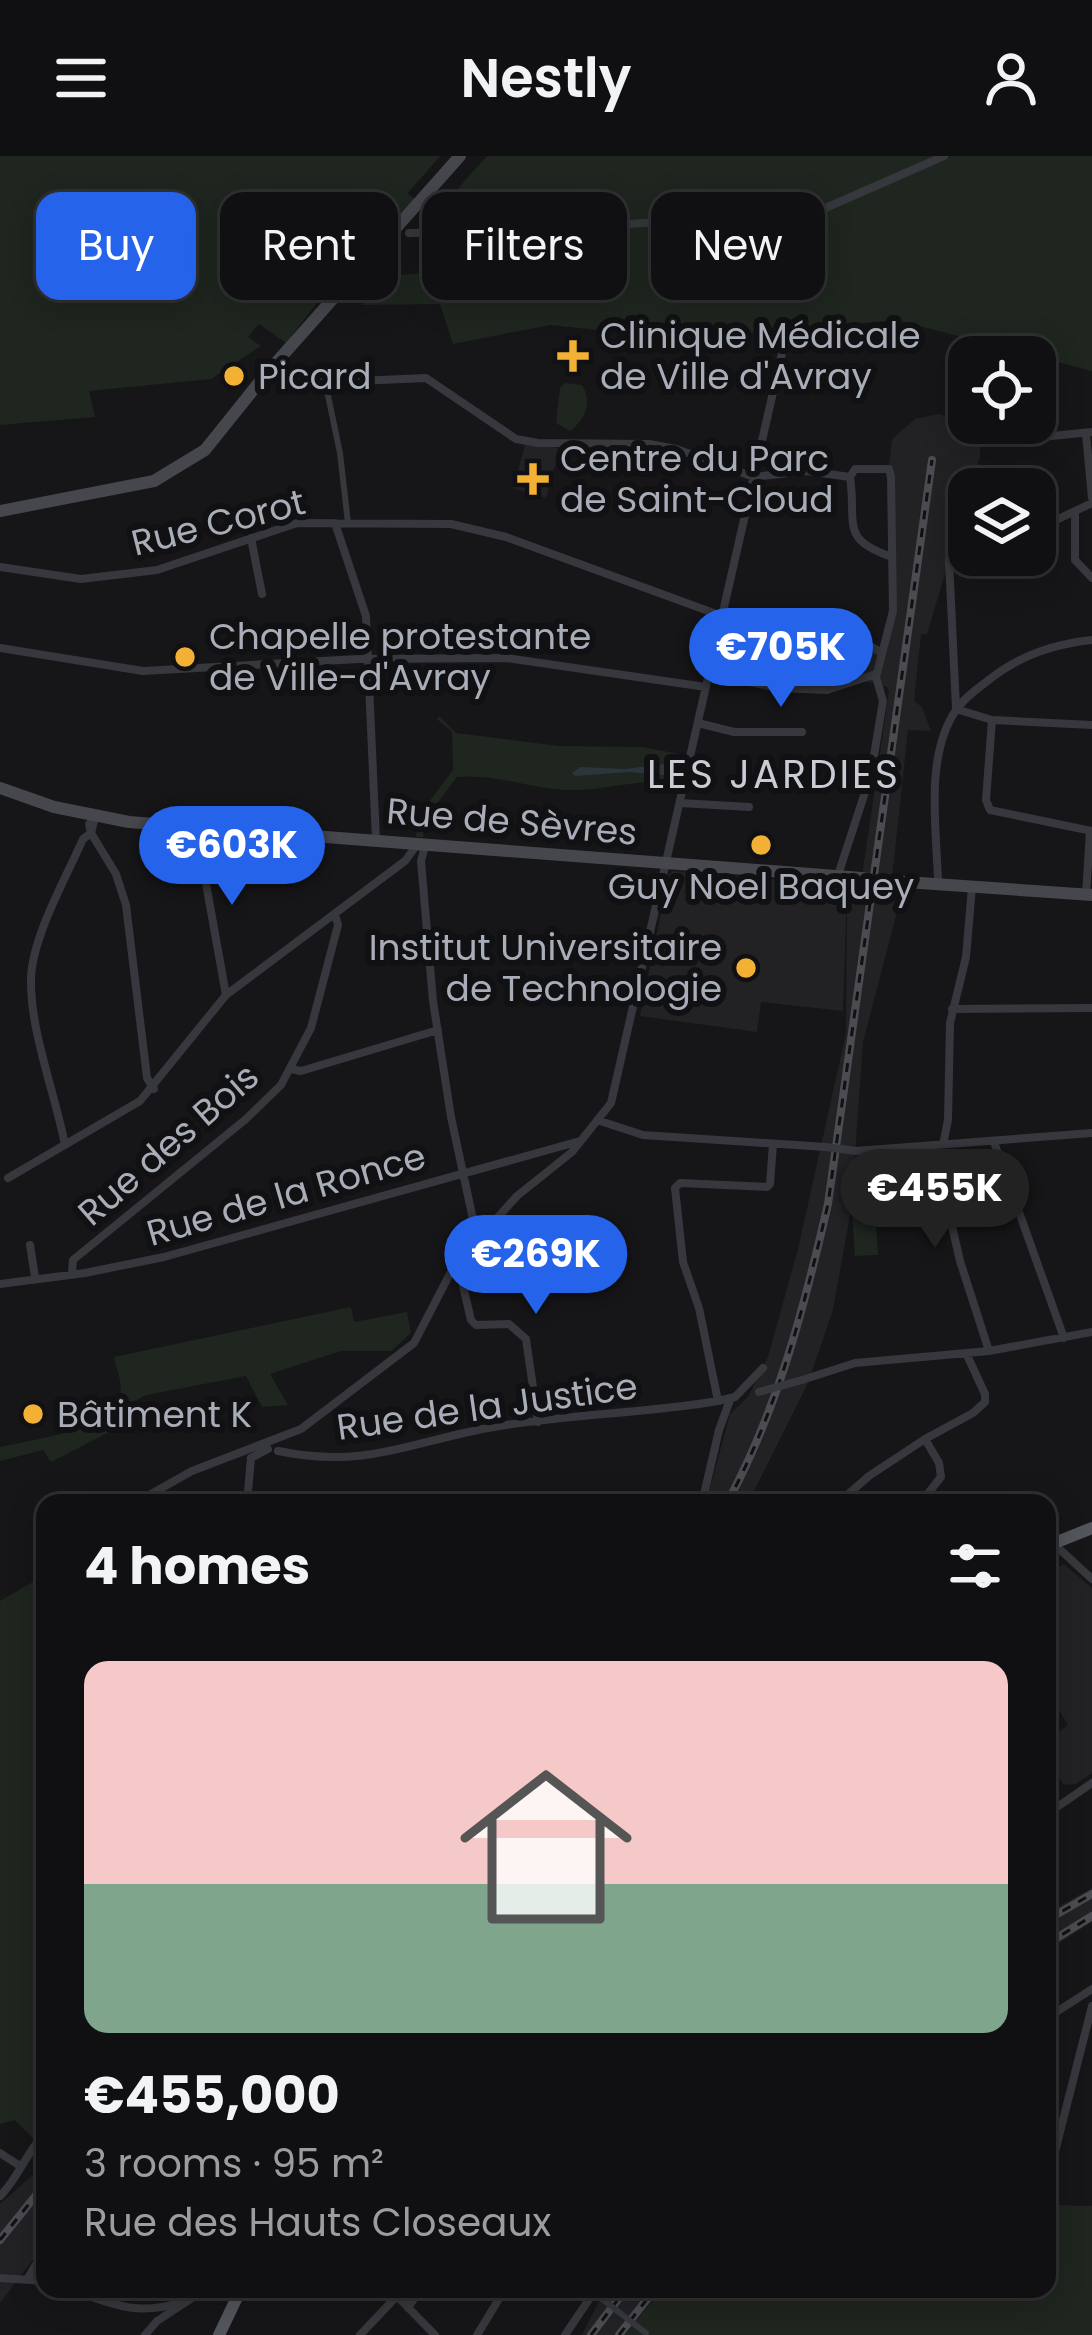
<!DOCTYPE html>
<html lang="en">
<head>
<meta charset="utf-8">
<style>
	body { margin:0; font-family:Poppins,sans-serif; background:#1e1e20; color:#f1f3f6; height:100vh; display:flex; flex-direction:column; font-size:45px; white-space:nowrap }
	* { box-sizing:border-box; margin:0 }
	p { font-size:39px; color:#9c9d9f }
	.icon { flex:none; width:66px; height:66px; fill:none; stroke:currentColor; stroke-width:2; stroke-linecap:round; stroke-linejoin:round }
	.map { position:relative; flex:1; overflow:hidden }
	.panel { position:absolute; left:36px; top:1338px; width:1020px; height:804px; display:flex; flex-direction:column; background:#101012; border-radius:24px; box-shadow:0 6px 30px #0003,0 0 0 3px #303032 }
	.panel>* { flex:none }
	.guide { position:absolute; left:36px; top:36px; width:1020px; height:108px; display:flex; gap:24px }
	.tools { position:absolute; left:948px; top:180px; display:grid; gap:24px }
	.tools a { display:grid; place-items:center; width:108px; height:108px; border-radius:24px; background:#101012; box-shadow:0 6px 30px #0003,0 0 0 3px #303032; font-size:60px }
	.price { position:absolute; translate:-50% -102px; padding:0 27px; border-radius:42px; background:#2563eb; color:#fff; font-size:39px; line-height:78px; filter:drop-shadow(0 3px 6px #0008) }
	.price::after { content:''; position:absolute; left:50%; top:72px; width:36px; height:27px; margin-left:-18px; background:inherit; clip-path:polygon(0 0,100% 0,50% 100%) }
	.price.current { background:#222; color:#fff }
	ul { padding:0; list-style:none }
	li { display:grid; align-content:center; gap:24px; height:636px; padding:0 48px }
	li span { display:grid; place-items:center; height:372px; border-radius:24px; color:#555 }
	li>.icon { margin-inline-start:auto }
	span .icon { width:216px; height:216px; fill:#fffc; stroke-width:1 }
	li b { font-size:51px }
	h2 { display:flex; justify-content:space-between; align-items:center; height:144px; padding:0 48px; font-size:51px }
	.chip { padding:0 42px; border-radius:24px; background:#101012; box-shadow:0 6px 30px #0003,0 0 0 3px #303032; font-size:42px; line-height:108px }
	.chip.current { background:#2563eb; color:#fff }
	header { display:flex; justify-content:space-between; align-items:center; height:156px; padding:0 48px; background:#101012; font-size:54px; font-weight:600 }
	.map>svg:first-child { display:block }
	.built { fill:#222225 }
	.green { fill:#1e261f }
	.water { fill:#2c353c }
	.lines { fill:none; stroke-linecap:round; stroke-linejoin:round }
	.secondary-tunnel { stroke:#333438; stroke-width:12; stroke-dasharray:12 6; stroke-linecap:butt }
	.pedestrian { stroke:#37383d; stroke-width:6 }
	.minor { stroke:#37383d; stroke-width:8 }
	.secondary { stroke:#45474d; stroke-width:12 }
	.primary { stroke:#53555c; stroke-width:12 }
	.rail-casing { stroke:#4a4c52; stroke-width:8 }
	.rail { stroke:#111113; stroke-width:3; stroke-dasharray:9; stroke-linecap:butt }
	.pedestrian-bridge { stroke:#37383d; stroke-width:6 }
	.minor-bridge { stroke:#37383d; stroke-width:8 }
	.poi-dot { fill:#f2b134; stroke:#111113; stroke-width:4.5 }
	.labels { text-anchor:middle; stroke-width:12; stroke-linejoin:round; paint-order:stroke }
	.poi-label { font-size:36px; fill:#a8adb8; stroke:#111113; text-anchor:start }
	.street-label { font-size:36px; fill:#a8adb8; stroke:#111113 }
	.neighbourhood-label { font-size:39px; letter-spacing:3px; fill:#c9ccd4; stroke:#111113 }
</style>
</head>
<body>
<header><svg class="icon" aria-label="menu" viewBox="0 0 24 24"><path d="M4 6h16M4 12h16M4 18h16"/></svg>Nestly<svg class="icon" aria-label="person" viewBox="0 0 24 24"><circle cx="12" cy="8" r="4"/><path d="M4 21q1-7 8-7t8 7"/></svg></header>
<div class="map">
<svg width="1092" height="2179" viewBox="0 0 1092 2179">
	<rect width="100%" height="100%" fill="#161618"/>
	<path class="built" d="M939,258L970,271L980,285V301L927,478H921L914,545L922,551L931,575L908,574L891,731L903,733L863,886L851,1054L833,1154L808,1227L748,1347H706L730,1258L748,1241L768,1201L798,1093L846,877L847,750L853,728H861L889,535L887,531L857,523L865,489L887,493L895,451L893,312L889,310L892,283L915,263Z
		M525,289L560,292L546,342L513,332Z
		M673,715L847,729L843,855L761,846L757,876L640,860L669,718Z
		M1064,1408L1092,1432V1617L1076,1628L1064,1629L1054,1616L1047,1620V1584L1068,1569L1047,1535V1418Z
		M1092,1732V1766L1047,1795V1757Z
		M45,2008V2088L0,2147V2048Z
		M605,2133H663L624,2179H582Z"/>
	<path class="green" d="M0,0H440L408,37L415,43L404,56L395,58L396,52L378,54L370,60L365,69V85L371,84L373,91L343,122L340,117L286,187L259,168L248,181L261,190L211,223L89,235L95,261L0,269Z
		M487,0H1092V215L896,164L682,183L550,169L453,188L440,148L361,149L398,119L424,117L436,100L456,99V69H425Z
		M565,227L582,229C593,246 585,264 570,275L556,267L560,232Z
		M439,560L456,577L559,590L641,591L685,599L678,629C635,621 612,634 572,634C533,634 496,617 457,621L425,664L423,681H416L419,659L453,614L452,576L437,563Z
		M875,1053L878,1099L855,1100L852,1055Z
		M351,1151L354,1166L407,1156L411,1177L391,1195H341L270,1218L288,1249L262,1251L246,1220L146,1239L127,1249V1267L51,1306L43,1294L0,1305V1291C29,1284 113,1275 120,1239C123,1228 116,1211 114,1201Z
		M45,1419V1972L34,1983L15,1964L0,1968V1445Z
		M1047,2043L1053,2049L1092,2050V2179H624L663,2133H1047Z"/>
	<path class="water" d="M664,608L673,611V620L629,616L575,620L572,617L580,611L625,613Z"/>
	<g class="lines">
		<path class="secondary-tunnel" d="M862,722L891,725"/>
		<path class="pedestrian" d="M325,225L340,297L348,367"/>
		<path class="minor" d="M409,77L491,76L814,57L944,0
			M270,214L334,226L426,222L516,283L538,287L649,288L676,293L754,321
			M1086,278L1092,342
			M991,286L1092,276
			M754,321L807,315L850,321
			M850,321C857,368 839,383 892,401
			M1075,358V404L1092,422
			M335,367L366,460L376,684
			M1035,374L1092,347
			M251,382L262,438
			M0,411L81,423L157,414L297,367L451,368L506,381L722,460L826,463L880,496
			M0,492L143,515L359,503L506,502L706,531
			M709,518L779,532L827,534L876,518
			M956,552L949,404L969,398
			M956,553L992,564L1092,569
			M992,564L986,644L990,654L1092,675
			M698,567L734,576H802
			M680,647L749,651
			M95,661L91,677L116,718L126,749L147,922L154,933
			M196,672L226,839
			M419,690L424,694L421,705L433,845L451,961L477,1082
			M838,719L871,618L883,545L876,521L893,455L891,321L889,313H855L850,321
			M938,727C937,674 924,601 956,554C964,542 978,532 990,523C1020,499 1054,488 1092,484
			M972,731L966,801L950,867L948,964L942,994L949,1057L960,1105L989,1195
			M1086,739L1090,675
			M952,853L1092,852
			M291,913L301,915L438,874
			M600,965L643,979L826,991
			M994,986L1064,1182
			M65,989C55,937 30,875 31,823C32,781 66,722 83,683L91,677L89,668L95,661
			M856,995L1092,977
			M8,1022L140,945L226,839L405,705L416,690
			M30,1089L35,1121
			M454,1110L460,1117L471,1164L476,1169L509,1168L526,1183L538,1266
			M72,1118L73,1104L246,963L281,929L311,872L338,769L335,758
			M0,1128L85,1117L164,1101L580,985
			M802,1224L855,1207L989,1195L1092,1176
			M718,1245L699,1152L683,1106L675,1032L680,1027L767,1031L770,1028L773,988
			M278,1295C366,1313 407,1287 488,1272C563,1258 642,1258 718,1245L735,1241L763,1212
			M251,1302L268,1293
			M135,1347L192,1315L301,1273L414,1187L454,1110L517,1040L572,996L611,947L787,175
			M247,1347L251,1302
			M657,1347L704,1342
			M702,1347L719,1274L730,1244
			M838,1347L869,1320L925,1283
			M903,1347L922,1345L941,1321L939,1307L925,1283L973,1257L985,1246V1238L966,1197
			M1054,1388L1092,1423
			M1047,1658L1092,1627
			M1047,1862L1092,1833
			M0,1997L20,2010
			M1047,2027L1092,1850
			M0,2040C19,2022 25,1997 45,1978
			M0,2122L45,2125
			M28,2122L45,2093
			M69,2133C113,2148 136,2161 182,2146
			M390,2133L435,2179
			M408,2152L420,2133
			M145,2179L157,2165L206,2133
			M360,2179L397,2140
			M477,2179L505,2133
			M565,2179L596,2133"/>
		<path class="secondary" d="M0,355L154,325L205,294L266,218L460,0
			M0,632L54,651L129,666L862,722
			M891,725L1092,739"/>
		<path class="primary" d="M1047,1390L1092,1372
			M219,2179L241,2133"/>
		<defs>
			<path id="rail" d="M727,1347C778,1253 804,1152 828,1048L932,304
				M1047,1764L1092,1738
				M1047,1788L1092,1760
				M0,2084L45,2028
				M591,2179L626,2133
				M619,2179L655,2133"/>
		</defs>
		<use href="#rail" class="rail-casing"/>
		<use href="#rail" class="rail"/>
		<path class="pedestrian-bridge" d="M593,2136L646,2177"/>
		<path class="minor-bridge" d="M826,991L856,995
			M759,1236L802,1224"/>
	</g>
	<g class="poi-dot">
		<path d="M567 182h12v12h12v12h-12v12h-12v-12h-12v-12h12z"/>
		<circle cx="234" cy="220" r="12"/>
		<path d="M527 305h12v12h12v12h-12v12h-12v-12h-12v-12h12z"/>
		<circle cx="185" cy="501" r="12"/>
		<circle cx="761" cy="689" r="12"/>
		<circle cx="746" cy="812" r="12"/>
		<circle cx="33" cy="1258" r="12"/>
	</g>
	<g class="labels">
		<g class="poi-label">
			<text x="600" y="192">Clinique Médicale<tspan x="600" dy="41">de Ville d'Avray</tspan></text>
			<text x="258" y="233">Picard</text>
			<text x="560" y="315">Centre du Parc<tspan x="560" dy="41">de Saint-Cloud</tspan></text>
			<text x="209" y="493">Chapelle protestante<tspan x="209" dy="41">de Ville-d'Avray</tspan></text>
			<text x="761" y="743" text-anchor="middle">Guy Noel Baquey</text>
			<text x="722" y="804" text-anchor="end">Institut Universitaire<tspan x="722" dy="41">de Technologie</tspan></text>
			<text x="57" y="1271">Bâtiment K</text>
		</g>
		<g class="street-label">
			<text transform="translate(218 366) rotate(-14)" y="13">Rue Corot</text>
			<text transform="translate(512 665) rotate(5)" y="13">Rue de Sèvres</text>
			<text transform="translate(168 988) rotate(-41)" y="13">Rue des Bois</text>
			<text transform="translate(286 1038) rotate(-16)" y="13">Rue de la Ronce</text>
			<text transform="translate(487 1250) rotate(-8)" y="13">Rue de la Justice</text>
		</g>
		<g class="neighbourhood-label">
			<text x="774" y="632">LES JARDIES</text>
		</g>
	</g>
</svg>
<div class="tools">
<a><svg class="icon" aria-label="locate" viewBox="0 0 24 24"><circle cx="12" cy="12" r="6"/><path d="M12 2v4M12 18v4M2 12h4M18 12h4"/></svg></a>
<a><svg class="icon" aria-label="layers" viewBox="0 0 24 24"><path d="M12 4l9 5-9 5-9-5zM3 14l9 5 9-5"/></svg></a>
</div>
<b class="price" style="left:781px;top:554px">€705K</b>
<b class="price" style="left:232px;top:752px">€603K</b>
<b class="price current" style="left:935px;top:1095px">€455K</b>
<b class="price" style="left:536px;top:1161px">€269K</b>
<div class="guide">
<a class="chip current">Buy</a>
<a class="chip">Rent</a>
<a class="chip">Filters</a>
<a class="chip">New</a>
</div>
<section class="panel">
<h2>4 homes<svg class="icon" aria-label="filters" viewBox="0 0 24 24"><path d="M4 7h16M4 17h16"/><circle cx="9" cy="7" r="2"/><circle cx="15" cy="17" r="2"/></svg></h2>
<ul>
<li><span style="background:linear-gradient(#f6c9c9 60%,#7fa58c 0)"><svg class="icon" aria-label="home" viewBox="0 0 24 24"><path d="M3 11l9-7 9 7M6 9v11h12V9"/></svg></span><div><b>€455,000</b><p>3 rooms · 95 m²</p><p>Rue des Hauts Closeaux</p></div></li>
</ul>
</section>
</div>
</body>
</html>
